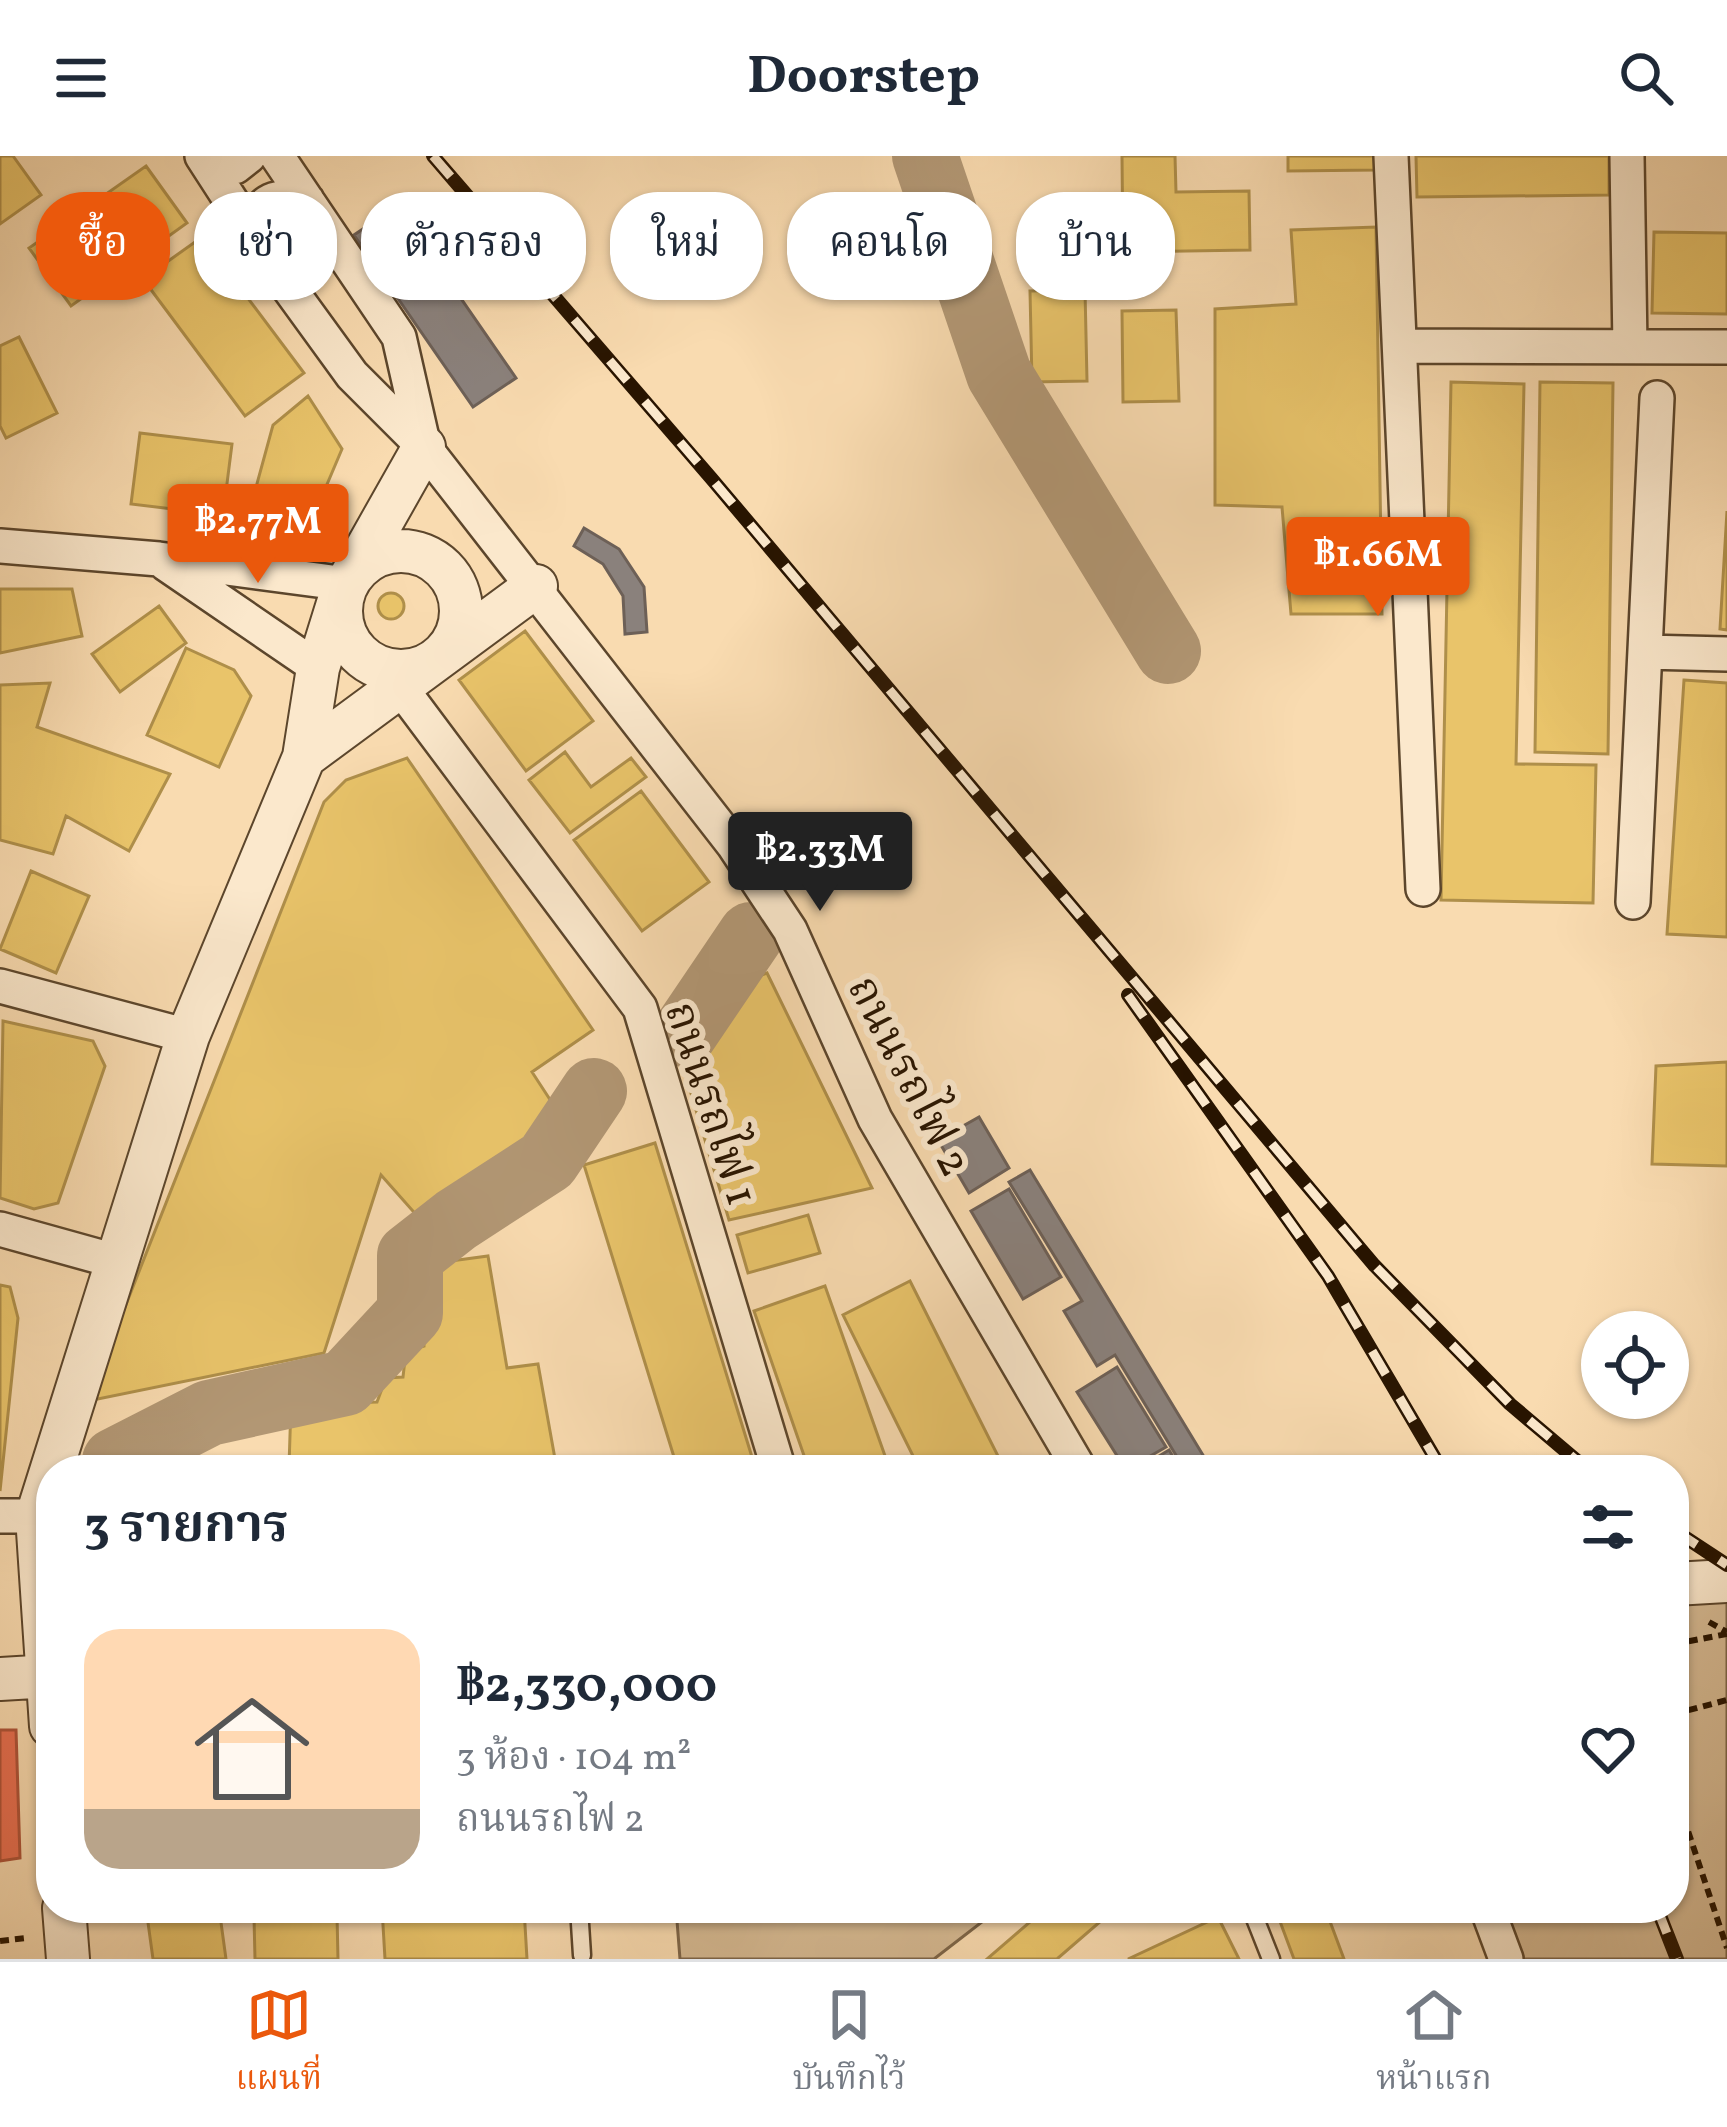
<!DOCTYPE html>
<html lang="th">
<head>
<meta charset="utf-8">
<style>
	body { margin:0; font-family:Vollkorn,"Noto Serif Thai",serif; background:#f2f2f3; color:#1f2937; height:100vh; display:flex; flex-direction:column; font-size:45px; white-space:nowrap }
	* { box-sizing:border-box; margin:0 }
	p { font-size:39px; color:#747a83 }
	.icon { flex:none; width:66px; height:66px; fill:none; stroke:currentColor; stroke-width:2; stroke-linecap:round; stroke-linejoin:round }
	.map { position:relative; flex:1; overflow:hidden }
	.sheet { position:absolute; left:36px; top:1299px; width:1653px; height:468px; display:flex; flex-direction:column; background:#fff; border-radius:48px; box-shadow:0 3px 9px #0004 }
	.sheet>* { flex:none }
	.banner { position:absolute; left:36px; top:36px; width:1656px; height:108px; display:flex; gap:24px }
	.buttons { position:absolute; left:1581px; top:1155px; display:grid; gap:24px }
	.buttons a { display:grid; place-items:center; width:108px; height:108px; border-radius:50%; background:#fff; box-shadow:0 3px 9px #0004; font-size:60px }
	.price { position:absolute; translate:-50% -102px; padding:0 27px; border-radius:12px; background:#ea580c; color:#fff; font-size:39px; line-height:78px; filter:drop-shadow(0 3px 6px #0008) }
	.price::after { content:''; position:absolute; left:50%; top:72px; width:36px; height:27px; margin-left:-18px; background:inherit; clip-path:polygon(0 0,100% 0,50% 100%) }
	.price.selected { background:#222; color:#fff }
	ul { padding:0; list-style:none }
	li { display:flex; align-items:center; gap:36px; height:300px; padding:0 48px }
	li span { display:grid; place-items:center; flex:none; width:336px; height:240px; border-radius:36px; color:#555 }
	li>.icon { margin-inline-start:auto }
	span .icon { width:144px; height:144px; fill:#fffc; stroke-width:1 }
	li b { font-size:51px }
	h2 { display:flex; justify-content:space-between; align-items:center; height:144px; padding:0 48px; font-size:51px }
	.pill { padding:0 42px; border-radius:48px; background:#fff; box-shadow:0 3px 9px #0004; font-size:42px; line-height:108px }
	.pill.selected { background:#ea580c; color:#fff }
	header { display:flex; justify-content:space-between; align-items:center; height:156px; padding:0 48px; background:#fff; font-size:54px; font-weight:700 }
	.tab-bar { display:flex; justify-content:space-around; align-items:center; height:168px; border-top:3px solid #e0e1e3; background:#fff; font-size:33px; color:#747a83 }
	.tab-bar a { display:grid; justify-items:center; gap:6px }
	.tab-bar .selected { color:#ea580c }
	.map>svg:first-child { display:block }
	.green { fill:#d5b992; stroke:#7e6649; stroke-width:3 }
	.homes { fill:#e9c46a; stroke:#af8f4a; stroke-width:3 }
	.shops { fill:#e76f51; stroke:#ae5439; stroke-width:3 }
	.industry { fill:#8a817c; stroke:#6d6057; stroke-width:3 }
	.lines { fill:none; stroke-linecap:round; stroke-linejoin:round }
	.river { stroke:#b29774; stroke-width:66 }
	.service-casing { stroke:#5c462c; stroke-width:21 }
	.minor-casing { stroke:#5c462c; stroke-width:38 }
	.tertiary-casing { stroke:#5c462c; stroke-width:46 }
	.path { stroke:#281400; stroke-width:6; stroke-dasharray:9 6; stroke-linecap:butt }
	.service { stroke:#fbe8cc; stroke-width:16 }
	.minor { stroke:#fbe8cc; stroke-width:33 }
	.tertiary { stroke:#fbe8cc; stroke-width:42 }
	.rail-casing { stroke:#281400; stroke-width:14 }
	.rail { stroke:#fbe8cc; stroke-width:9; stroke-dasharray:27; stroke-linecap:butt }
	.labels { text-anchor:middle; stroke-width:12; stroke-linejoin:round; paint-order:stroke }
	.street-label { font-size:45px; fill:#281400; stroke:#fbe8cc }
</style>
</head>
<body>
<header><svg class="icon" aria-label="menu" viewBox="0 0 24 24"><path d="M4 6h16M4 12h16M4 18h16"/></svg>Doorstep<svg class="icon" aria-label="search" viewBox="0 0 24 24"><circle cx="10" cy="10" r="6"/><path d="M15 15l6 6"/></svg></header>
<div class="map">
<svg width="1727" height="1803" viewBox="0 0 1727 1803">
	<rect width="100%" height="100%" fill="#f9dbb0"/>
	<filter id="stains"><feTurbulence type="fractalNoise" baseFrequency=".00167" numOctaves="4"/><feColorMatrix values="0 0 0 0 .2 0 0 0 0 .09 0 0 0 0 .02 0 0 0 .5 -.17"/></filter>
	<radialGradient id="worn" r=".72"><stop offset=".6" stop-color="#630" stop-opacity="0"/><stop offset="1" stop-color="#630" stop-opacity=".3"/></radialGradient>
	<path class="green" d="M1674,1428L1727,1431V1803H1506L1487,1752H1674Z
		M676,1752H1000L934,1803H680Z"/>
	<path class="homes" d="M0,0H13L41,39L0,68Z
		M1122,0H1175L1176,36L1249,35L1250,94L1123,96Z
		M1288,0H1376V14L1288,15Z
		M1416,0H1609V39L1417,41Z
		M146,10L187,67L71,150L29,92Z
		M1376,71L1382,458H1291L1282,351L1215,349V153L1296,148L1291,74Z
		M1654,76L1727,77V158L1652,157Z
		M202,81L304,217L245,260L143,123Z
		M1085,134L1087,225L1032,226L1030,135Z
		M1176,154L1179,245L1123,246L1122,155Z
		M19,181L57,257L6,282L0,270V190Z
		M1451,226L1524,228L1516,608L1596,609L1593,747L1441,744Z
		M1540,226L1613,227L1608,598L1535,596Z
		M308,240L342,293L300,392L246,368L273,269Z
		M140,277L232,288L223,359L131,348Z
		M1727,355V474L1720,473Z
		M0,433H72L82,480L0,497Z
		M378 450a13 13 0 1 1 26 0a13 13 0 1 1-26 0Z
		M159,450L186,487L120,536L92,498Z
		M525,475L593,565L526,615L459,524Z
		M186,492L234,514L251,540L219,611L147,579Z
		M1684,524L1727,527V781L1667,778Z
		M50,527L37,571L170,618L129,695L66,660L53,698L0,684V529Z
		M565,596L591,631L631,602L646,621L570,677L529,624Z
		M407,602L593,874L532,916L560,959L427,1071L381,1019L324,1197L88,1245L324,646L346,624Z
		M641,635L709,726L642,775L574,684Z
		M31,715L89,740L56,817L0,793Z
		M767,817L872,1032L729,1064L681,904L743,826Z
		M3,865L93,885L105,910L58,1047L34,1053L0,1042Z
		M1727,906V1010L1652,1008L1656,910Z
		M655,987L756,1314H678L584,1009Z
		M808,1059L820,1097L748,1117L737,1079Z
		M488,1100L507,1212L538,1208L557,1314H260L289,1310L291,1249L377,1246L386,1222L403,1221L406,1195L424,1190L421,1109Z
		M910,1125L1000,1304L980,1314H920L843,1159Z
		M0,1129L10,1131L18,1162L0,1335Z
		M825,1130L890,1314H809L754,1155Z
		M146,1752H219L226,1803H153Z
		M382,1752H524L527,1803H385Z
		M1046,1752H1116L1057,1803H987Z
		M1275,1752H1325L1344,1803H1294Z
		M337,1759L338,1803H255L254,1761Z
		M1218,1761L1239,1803H1128Z"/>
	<path class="shops" d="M0,1574H16L20,1702L0,1705Z"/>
	<path class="industry" d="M397,50L516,222L473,251L354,79Z
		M584,372L619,393L644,431L647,476L625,478L623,440L603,408L574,390Z
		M979,961L1009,1012L969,1037L938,984Z
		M1030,1014L1212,1314H1185L1115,1199L1097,1210L1064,1155L1082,1145L1009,1026Z
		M1009,1033L1061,1121L1023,1143L971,1055Z
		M1117,1211L1166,1291L1126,1314L1077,1236Z
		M1169,1294L1181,1314H1136Z"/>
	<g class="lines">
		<path class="river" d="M925,0L999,218L1168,495
			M684,878L751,779
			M115,1314V1305L209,1257L345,1227L410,1157V1100L456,1064L547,1005L594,935"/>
		<defs>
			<path id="service" d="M579,1752L582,1799
				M1252,1755L1271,1803"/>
			<path id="minor" d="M202,0L275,113L352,219L424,291L733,688L790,774L875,963L1080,1314
				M277,0L399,181L424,291
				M1391,0L1423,733
				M1627,0L1630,191
				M212,14L235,11L249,0
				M250,73C262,42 275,38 307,44
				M1401,190L1727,191
				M0,390L159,403L347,428
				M166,408L318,512
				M1645,496L1727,498
				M400,531L640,852L779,1314
				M1633,746L1657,242
				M0,830L188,880
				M0,1073L115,1105
				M0,1360H37
				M1487,1752L1506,1803"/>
			<path id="tertiary" d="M341 455a60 60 0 1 1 120 0a60 60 0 1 1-120 0Z
				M304,601L536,430
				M1674,1428L1727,1425
				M0,1523L51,1520
				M51,1570L37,1360L188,880L304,601L318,512L341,438L424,291
				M64,1752L68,1803"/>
		</defs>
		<use href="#service" class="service-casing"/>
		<use href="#minor" class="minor-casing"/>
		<use href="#tertiary" class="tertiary-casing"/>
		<path class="path" d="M1709,1466L1727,1476
			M1674,1488L1727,1478
			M1674,1558L1727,1544
			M1674,1633L1727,1792
			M0,1785L27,1782"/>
		<use href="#service" class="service"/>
		<use href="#minor" class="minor"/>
		<use href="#tertiary" class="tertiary"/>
		<defs>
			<path id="rail" d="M433,0L711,322L1374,1109L1510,1248L1588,1314
				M1128,839L1328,1120L1442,1314
				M1674,1374L1727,1409
				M1657,1752L1677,1803"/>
		</defs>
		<use href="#rail" class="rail-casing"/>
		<use href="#rail" class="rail"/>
	</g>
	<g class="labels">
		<g class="street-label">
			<text transform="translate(911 919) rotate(63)" y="16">ถนนรถไฟ 2</text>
			<text transform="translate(713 947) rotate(72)" y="16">ถนนรถไฟ 1</text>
		</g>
	</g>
	<rect width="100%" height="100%" filter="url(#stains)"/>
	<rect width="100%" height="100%" fill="url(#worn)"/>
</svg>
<div class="buttons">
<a><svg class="icon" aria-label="locate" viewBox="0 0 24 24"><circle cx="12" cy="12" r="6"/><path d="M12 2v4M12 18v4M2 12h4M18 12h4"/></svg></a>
</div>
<b class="price" style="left:258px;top:430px">฿2.77M</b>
<b class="price" style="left:1378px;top:463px">฿1.66M</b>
<b class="price selected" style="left:820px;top:758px">฿2.33M</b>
<div class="banner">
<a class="pill selected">ซื้อ</a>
<a class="pill">เช่า</a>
<a class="pill">ตัวกรอง</a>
<a class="pill">ใหม่</a>
<a class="pill">คอนโด</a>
<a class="pill">บ้าน</a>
</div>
<section class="sheet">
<h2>3 รายการ<svg class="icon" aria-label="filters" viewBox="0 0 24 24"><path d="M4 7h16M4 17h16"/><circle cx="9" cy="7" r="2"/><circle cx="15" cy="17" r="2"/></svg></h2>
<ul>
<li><span style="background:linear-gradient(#ffd9b3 75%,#b9a48a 0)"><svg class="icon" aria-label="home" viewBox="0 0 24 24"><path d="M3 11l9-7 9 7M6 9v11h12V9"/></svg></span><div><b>฿2,330,000</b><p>3 ห้อง · 104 m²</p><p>ถนนรถไฟ 2</p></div><svg class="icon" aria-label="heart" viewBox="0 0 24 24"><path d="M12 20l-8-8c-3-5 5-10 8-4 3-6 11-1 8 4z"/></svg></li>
</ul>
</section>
</div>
<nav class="tab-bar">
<a class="selected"><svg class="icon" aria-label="map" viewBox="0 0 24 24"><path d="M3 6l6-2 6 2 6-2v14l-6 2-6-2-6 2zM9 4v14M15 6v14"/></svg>แผนที่</a>
<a><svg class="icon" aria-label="saved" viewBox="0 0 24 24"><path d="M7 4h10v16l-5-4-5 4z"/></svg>บันทึกไว้</a>
<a><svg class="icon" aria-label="home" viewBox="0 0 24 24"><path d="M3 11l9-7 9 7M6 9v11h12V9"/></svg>หน้าแรก</a>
</nav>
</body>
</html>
